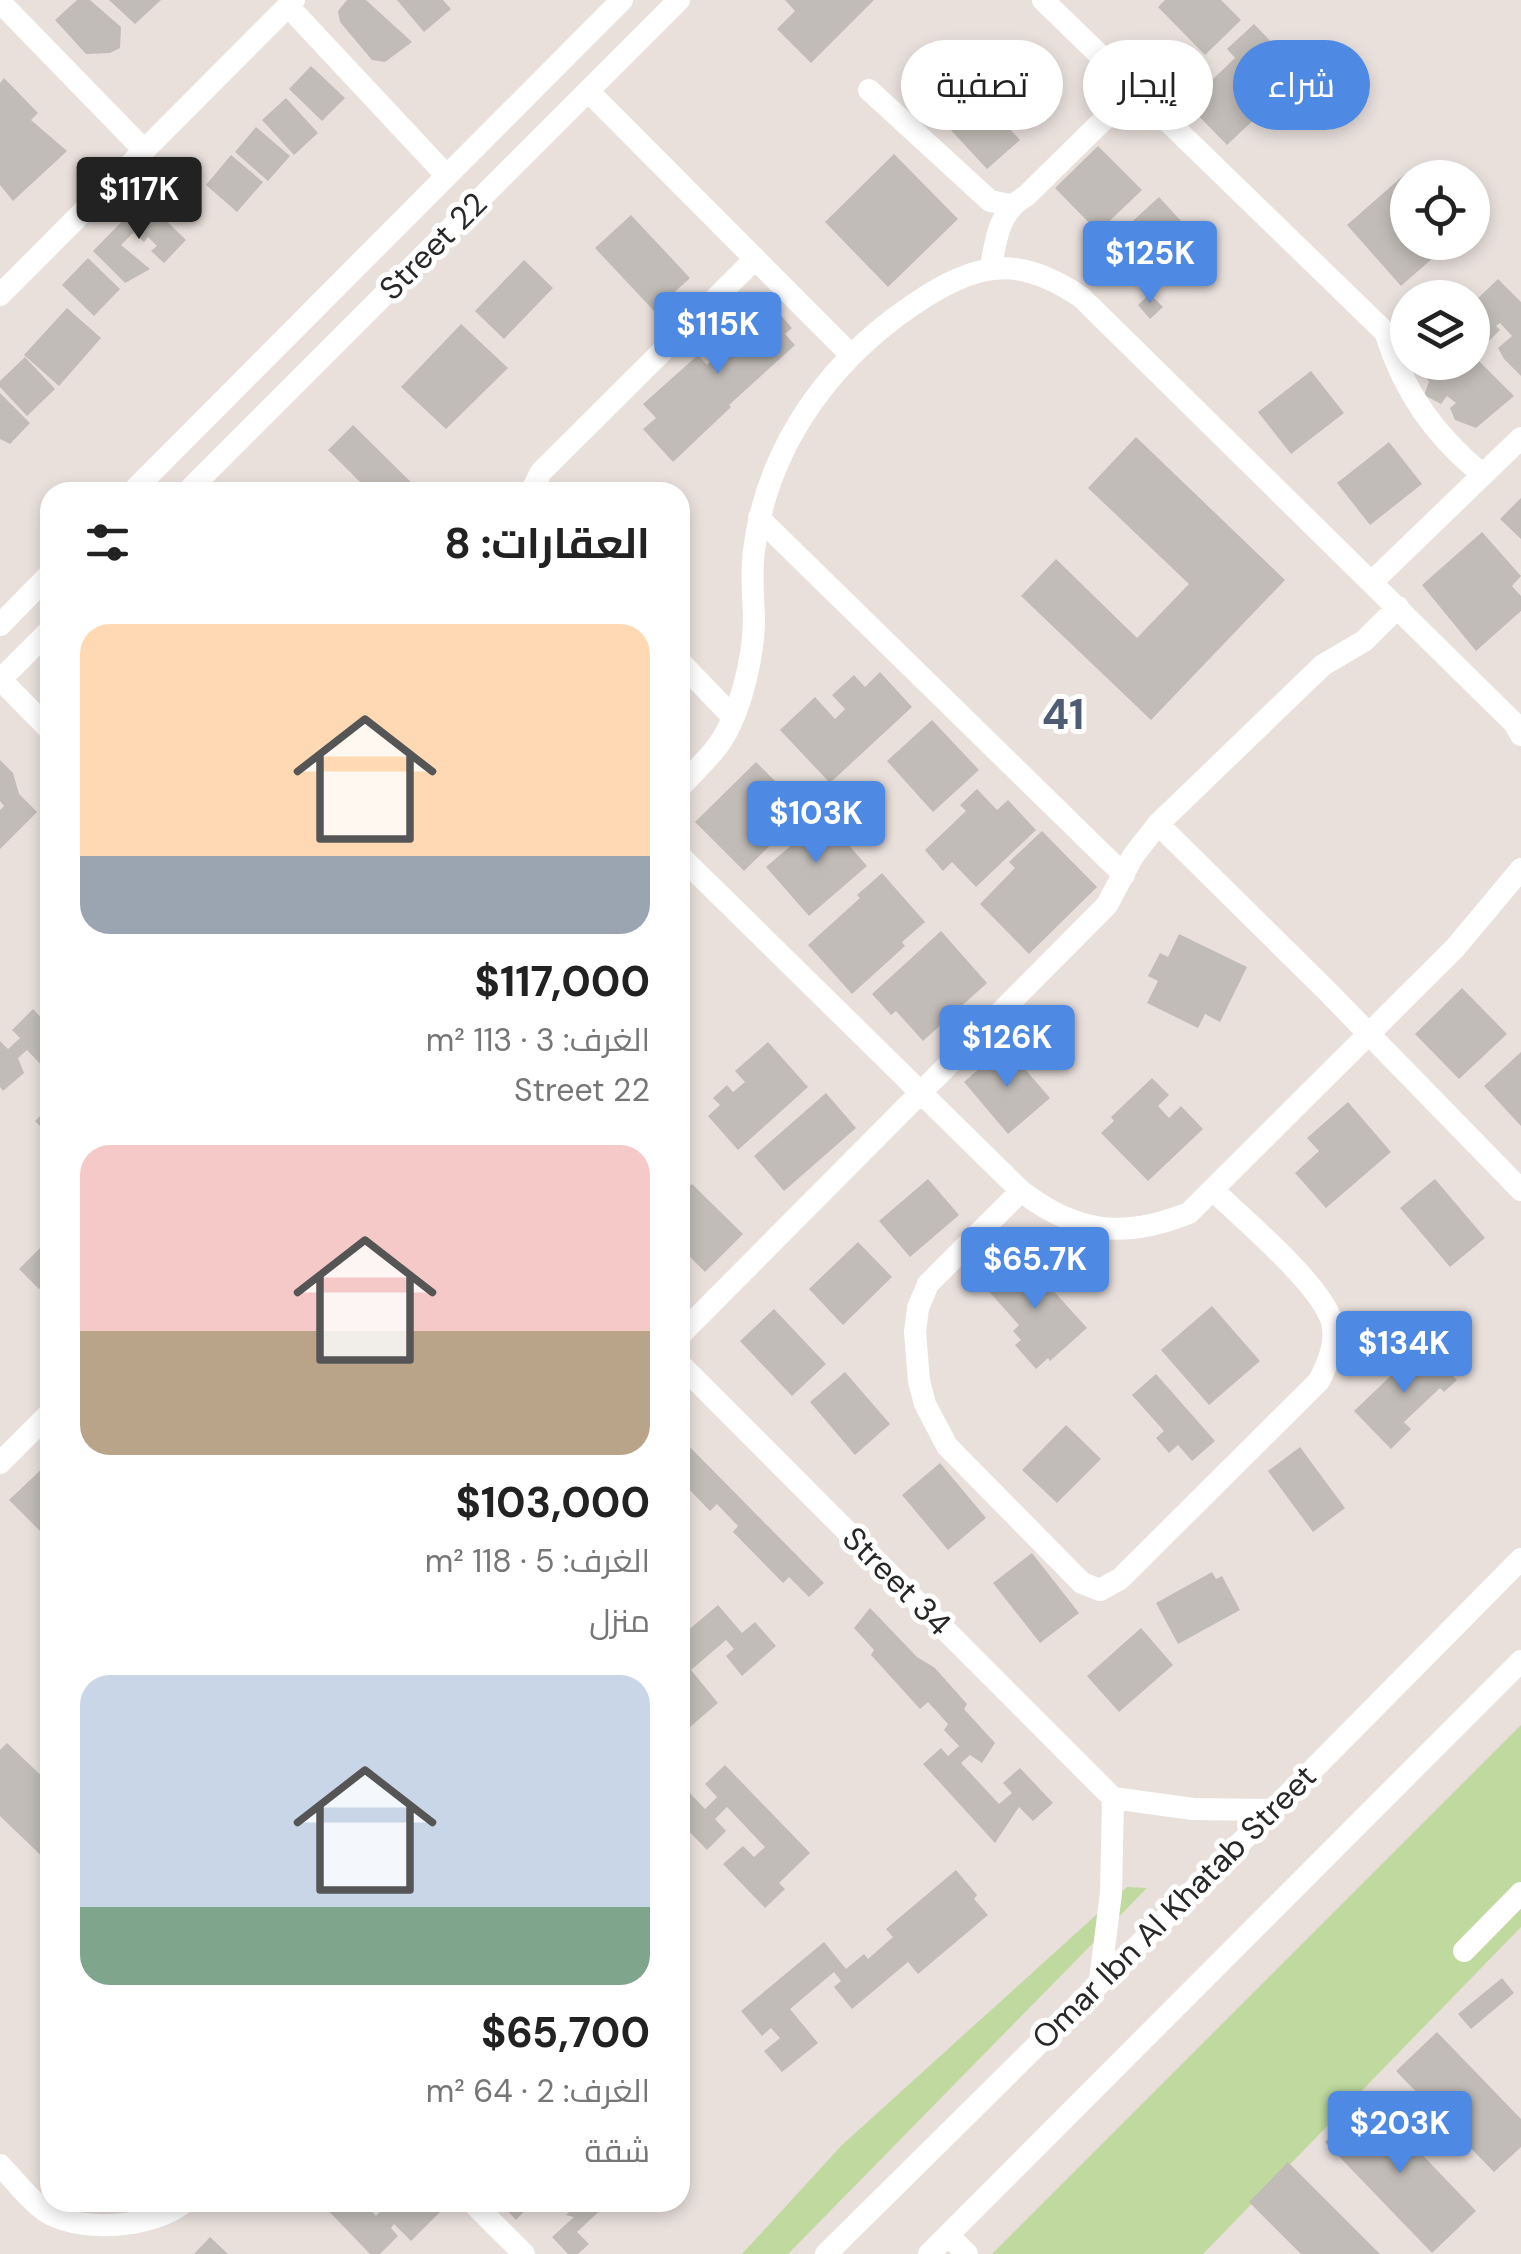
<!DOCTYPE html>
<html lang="ar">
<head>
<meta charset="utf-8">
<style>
	body { margin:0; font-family:"DM Sans",Cairo,sans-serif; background:#f2f2f2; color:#222; direction:rtl; height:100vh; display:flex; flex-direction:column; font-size:38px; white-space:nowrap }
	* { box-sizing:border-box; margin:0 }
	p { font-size:32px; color:#767676 }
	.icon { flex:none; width:55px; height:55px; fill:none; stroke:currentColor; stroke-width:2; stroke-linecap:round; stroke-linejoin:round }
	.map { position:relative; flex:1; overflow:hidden; direction:ltr }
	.sheet { position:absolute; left:40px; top:482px; width:650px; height:1730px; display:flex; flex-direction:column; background:#fff; border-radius:30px; box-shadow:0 5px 15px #0003; direction:rtl }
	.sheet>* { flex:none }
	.guide { position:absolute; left:720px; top:40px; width:650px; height:90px; direction:rtl; display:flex; gap:20px }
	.fabs { position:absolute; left:1390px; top:160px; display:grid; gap:20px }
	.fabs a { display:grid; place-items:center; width:100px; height:100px; border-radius:50%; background:#fff; box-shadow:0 5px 15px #0003; font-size:50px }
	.price { position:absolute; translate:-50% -85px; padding:0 22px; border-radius:10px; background:#4e89e4; color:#fff; font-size:32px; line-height:65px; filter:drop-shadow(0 2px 5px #0008) }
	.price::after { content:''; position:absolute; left:50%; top:60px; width:30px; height:22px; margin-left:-15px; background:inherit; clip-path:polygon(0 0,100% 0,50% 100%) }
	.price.on { background:#222; color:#fff }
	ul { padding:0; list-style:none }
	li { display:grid; align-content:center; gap:20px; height:530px; padding:0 40px }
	li span { display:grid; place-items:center; height:310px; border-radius:30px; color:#555 }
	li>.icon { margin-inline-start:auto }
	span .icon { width:180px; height:180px; fill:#fffc; stroke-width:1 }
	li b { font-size:42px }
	h2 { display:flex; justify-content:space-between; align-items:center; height:120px; padding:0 40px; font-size:42px }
	.pill { padding:0 35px; border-radius:45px; background:#fff; box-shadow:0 5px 15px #0003; font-size:35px; line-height:90px }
	.pill.on { background:#4e89e4; color:#fff }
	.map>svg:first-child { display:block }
	.green { fill:#bfd99e }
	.building { fill:#c1bcb7 }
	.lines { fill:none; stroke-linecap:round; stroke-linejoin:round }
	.minor { stroke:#fff; stroke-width:22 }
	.labels { text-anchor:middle; stroke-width:10; stroke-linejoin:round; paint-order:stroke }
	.street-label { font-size:32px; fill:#282828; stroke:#fff }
	.district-label { font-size:42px; font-weight:bold; fill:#4e5d73; stroke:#fff }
</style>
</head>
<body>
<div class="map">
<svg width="1521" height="2254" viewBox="0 0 1521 2254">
	<rect width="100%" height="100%" fill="#e9e0dc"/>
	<path class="green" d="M1521,1725V1927L1203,2254H992Z
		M1127,1887L1147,1888L788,2254H742L842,2145Z"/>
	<path class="building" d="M77,0H90L121,27L120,48L110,53L86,54L55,20Z
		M109,0H161L135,24Z
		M347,0H366L412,42L385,62L372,60L340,22L338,11Z
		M397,0H443L451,9L424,32Z
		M785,0H874L811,63L777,29L795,11Z
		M1165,0H1221L1241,20L1205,55L1158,7Z
		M1254,24L1302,74L1227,145L1187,104L1235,58L1227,49Z
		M941,55L1020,140L987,169L908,84Z
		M311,66L345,98L322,121L289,89Z
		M4,78L38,113L31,120L67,151L13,201L0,185V83Z
		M286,98L318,133L294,155L262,120Z
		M256,127L290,156L268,181L235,152Z
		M1098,146L1142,190L1098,232L1055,188Z
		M894,154L958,219L888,287L825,222Z
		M231,155L263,182L237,212L206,185Z
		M1405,174L1408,242H1451L1401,286L1347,225Z
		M1159,197L1203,245L1157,288L1112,240Z
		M144,199L186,240L164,263L151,251L157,246L148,237L144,242L134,232L121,245L150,269L125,283L93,251Z
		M631,215L690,278L654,311L595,248Z
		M88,258L120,289L94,316L62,285Z
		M524,260L553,288L504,339L475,311Z
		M1498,279L1521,302V376L1504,359L1498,348L1512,336L1500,323L1496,326L1500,330L1484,346L1472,335V304Z
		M761,293L792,328L785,334L795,345L729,405L731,407L673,462L643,429L656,418L643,404L698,355L707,365L719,354L707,342Z
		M1150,294L1163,307L1150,319L1138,305Z
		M67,308L101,338L59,386L24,355Z
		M461,324L508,368L446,429L401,387Z
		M1472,354L1514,396L1476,428L1455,420L1450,408L1456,403L1447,396L1441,404L1424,395L1429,382L1424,374L1435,362H1472Z
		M25,357L55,389L27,416L0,387V381Z
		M1311,371L1344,413L1291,454L1258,412Z
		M0,393L30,423L10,444L0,439Z
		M353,425L421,492H370L328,450Z
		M1136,437L1285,580L1151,720L1021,596L1056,559L1137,638L1189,584L1088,488Z
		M1389,442L1422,484L1370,525L1337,483Z
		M1521,498V539L1500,519Z
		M1482,532L1521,576L1512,586L1521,596V611L1476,651L1422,585Z
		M880,672L912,707L830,783L780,730L815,697L835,719L845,709L832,695L854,675L865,687Z
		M932,720L979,770L933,812L887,761Z
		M0,760L13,773L19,794L37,812L0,849V810L4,806L0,801Z
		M756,762L805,811L744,871L695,822Z
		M977,789L997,810L1008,800L1036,830L976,887L952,862L943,871L925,850L966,811L960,805Z
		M824,817L867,866L809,916L766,867Z
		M1042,831L1097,887L1029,954L980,904L1015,868L1009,862Z
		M882,873L925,922L902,942L905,946L852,994L808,945L860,898L857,895Z
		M941,931L987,983L923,1041L896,1011L891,1015L872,994Z
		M1179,934L1247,967L1220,1022L1205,1014L1198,1028L1147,1003L1158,981L1148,976L1160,953L1168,957Z
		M1462,988L1507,1034L1459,1079L1415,1034Z
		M33,1009L50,1027V1074L27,1050L18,1058L24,1073L3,1091L0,1087V1041L8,1049L20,1038L12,1030Z
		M768,1042L808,1087L738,1150L708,1116L720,1105L713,1098L727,1085L733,1092L745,1082L735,1071Z
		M1005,1046L1050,1098L1008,1134L964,1082Z
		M1521,1052V1126L1484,1086Z
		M1152,1078L1169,1095L1158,1106L1169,1118L1181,1106L1203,1129L1148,1181L1101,1133L1114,1121L1111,1117Z
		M826,1093L856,1128L784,1191L754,1156Z
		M1348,1102L1391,1152L1326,1208L1295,1173L1319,1151L1307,1138Z
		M50,1107V1136L35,1121Z
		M928,1179L959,1215L910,1257L879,1221Z
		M1435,1179L1485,1238L1450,1267L1400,1208Z
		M692,1184L743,1234L705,1272L680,1247V1195Z
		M50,1238V1283L48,1281L39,1289L19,1269Z
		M858,1242L892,1277L843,1325L809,1289Z
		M1021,1255L1087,1328L1050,1361L1048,1358L1036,1369L1015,1345L1021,1340L1013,1331L1019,1325L985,1287Z
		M1212,1306L1260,1361L1209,1405L1161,1350Z
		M774,1309L826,1364L792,1396L740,1341Z
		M1423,1345L1457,1380L1444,1392L1440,1388L1404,1422L1411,1429L1391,1449L1354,1411Z
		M845,1372L890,1424L855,1455L810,1402Z
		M1156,1374L1215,1441L1192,1461L1178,1445L1169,1453L1156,1438L1164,1431L1132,1395Z
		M1066,1425L1101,1459L1057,1503L1022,1470Z
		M680,1437L824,1583L809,1597L789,1577L783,1583L733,1532L738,1526L717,1504L710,1511L680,1480Z
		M1300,1447L1345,1508L1313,1532L1268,1471Z
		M50,1461V1541L9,1500Z
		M940,1463L986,1518L948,1550L902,1495Z
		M1032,1553L1079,1613L1040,1643L993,1583Z
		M1212,1572L1216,1579L1222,1576L1240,1610L1178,1644L1156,1603Z
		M718,1605L742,1633L755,1622L776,1646L742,1676L726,1656L734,1649L726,1640L691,1670L718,1703L684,1732L680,1728V1637Z
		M870,1608L917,1657L935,1668L967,1704L964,1709L995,1743L982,1763L970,1755L961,1763L999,1804L1012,1793L1003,1783L1020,1768L1053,1803L1033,1821L1019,1807L995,1843L923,1764L941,1748L948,1756L959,1746L944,1730L948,1724L928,1702L920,1709L871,1655L874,1650L854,1628Z
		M1141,1628L1173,1665L1119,1712L1087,1676Z
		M7,1743L50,1784V1864L0,1816V1750Z
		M725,1765L810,1853L779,1883L785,1889L765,1908L723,1864L743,1846L754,1857L765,1847L727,1807L715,1819L726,1831L707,1850L680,1822V1791L684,1787L705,1809L717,1797L705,1784Z
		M956,1870L977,1895L974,1899L988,1915L918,1974L908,1962L852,2009L834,1987L841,1981L834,1972L790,2009L818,2043L782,2072L764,2051L780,2038L771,2028L762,2036L741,2011L824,1942L846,1969L864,1954L868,1959L893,1937L886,1929Z
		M1502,1978L1514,1993L1471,2029L1458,2014Z
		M1437,2032L1521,2119V2147L1494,2172L1396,2071Z
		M1369,2099L1476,2211L1432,2253L1325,2142Z
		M1288,2162L1380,2254H1301L1249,2202Z
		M320,2202H363L376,2216L390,2202H435L442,2210L411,2241L394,2224L391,2228L398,2236L380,2254H370Z
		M499,2202H533L516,2220Z
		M579,2202H609L577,2232L589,2244L578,2254H568L552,2237L574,2217L566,2215Z
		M210,2237L228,2254H194Z"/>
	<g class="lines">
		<path class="minor" d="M1043,0L1385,332C1404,392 1434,435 1483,475
			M0,2L144,150
			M288,6L447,176
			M869,90L990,201L1010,205
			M588,91L850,354
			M991,267C996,238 999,211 1026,196L1133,91
			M0,295L294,0
			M132,492L622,0
			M187,492L679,0
			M531,492L541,472L755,259
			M759,518L1124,875
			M1373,581L1521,438
			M0,625L50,574
			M680,662L732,716
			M0,679L50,730
			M0,680L50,630
			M680,787C692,774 705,762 716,748C740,718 754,656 754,618C753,595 751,573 754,550C768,441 836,352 928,295C986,259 1025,259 1081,297L1514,723L1521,735
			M1158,824L1328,992L1521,1190
			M680,856L1021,1191C1077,1234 1124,1239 1189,1213L1455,948L1521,869
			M1021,1191L928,1284L918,1308L915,1332L919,1381L925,1404L947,1446L1082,1583L1100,1590L1120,1579L1319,1381C1328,1363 1337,1343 1332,1322C1321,1284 1243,1219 1213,1190
			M680,1335L1107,905L1133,856L1158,824L1323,665L1364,641L1398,607
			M680,1364L1113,1798
			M0,1463L50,1413
			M1113,1798L1193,1809L1273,1810
			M1464,1951L1521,1893
			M1100,1980L1111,1893L1113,1798
			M0,2165C13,2178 34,2206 50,2214C86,2233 154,2227 185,2202
			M472,2202L524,2254
			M948,2235L967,2254
			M826,2254L1179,1905L1521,1559
			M929,2254L1521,1661"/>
	</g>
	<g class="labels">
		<g class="street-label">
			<text transform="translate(433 246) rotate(-45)" y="11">Street 22</text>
			<text transform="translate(897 1581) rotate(45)" y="11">Street 34</text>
			<text transform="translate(1174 1907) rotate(-45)" y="11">Omar Ibn Al Khatab Street</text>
		</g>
		<g class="district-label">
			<text x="1063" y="729">41</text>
		</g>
	</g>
</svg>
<div class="fabs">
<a><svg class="icon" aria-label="locate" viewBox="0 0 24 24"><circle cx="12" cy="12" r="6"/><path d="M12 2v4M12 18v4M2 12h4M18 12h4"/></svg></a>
<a><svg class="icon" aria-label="layers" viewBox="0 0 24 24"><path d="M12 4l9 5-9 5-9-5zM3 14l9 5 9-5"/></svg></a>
</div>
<b class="price on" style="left:139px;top:242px">$117K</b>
<b class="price" style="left:1150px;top:306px">$125K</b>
<b class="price" style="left:718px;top:377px">$115K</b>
<b class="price" style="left:816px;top:866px">$103K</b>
<b class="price" style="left:1007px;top:1090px">$126K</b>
<b class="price" style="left:1035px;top:1312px">$65.7K</b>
<b class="price" style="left:1404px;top:1396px">$134K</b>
<b class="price" style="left:1400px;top:2176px">$203K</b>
<div class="guide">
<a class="pill on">شراء</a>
<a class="pill">إيجار</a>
<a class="pill">تصفية</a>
</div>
<section class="sheet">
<h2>العقارات: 8<svg class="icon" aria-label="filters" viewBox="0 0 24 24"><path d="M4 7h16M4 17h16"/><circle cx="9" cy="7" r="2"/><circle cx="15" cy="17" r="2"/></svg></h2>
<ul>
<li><span style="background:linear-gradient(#ffd9b3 75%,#9aa5b1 0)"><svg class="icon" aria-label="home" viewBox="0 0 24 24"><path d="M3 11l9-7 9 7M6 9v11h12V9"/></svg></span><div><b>$117,000</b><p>الغرف: 3 · 113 m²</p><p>Street 22</p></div></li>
<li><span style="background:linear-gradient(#f6c9c9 60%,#b9a48a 0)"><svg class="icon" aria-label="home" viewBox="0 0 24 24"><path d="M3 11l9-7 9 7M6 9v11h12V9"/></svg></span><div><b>$103,000</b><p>الغرف: 5 · 118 m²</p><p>منزل</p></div></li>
<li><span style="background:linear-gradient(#c9d6e8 75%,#7fa58c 0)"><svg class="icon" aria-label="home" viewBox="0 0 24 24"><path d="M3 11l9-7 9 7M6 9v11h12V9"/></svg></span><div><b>$65,700</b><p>الغرف: 2 · 64 m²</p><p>شقة</p></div></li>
</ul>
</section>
</div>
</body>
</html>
